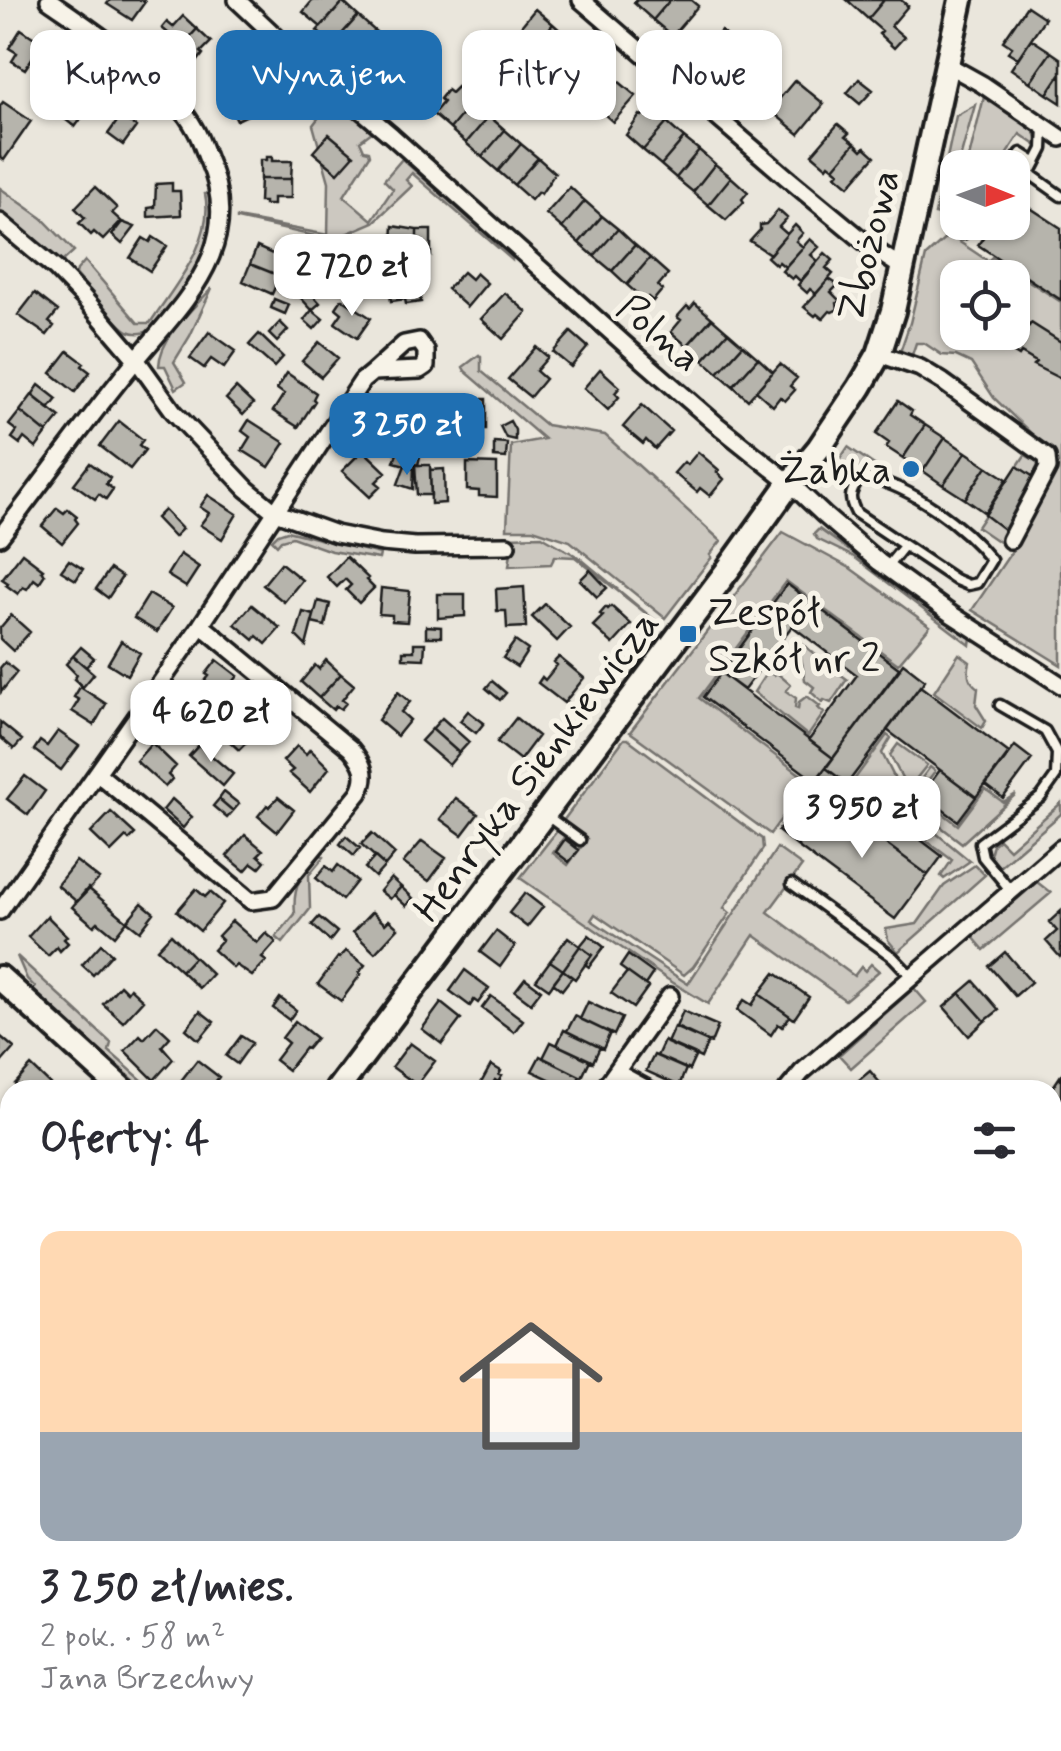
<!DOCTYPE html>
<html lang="pl">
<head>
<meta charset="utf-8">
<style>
	body { margin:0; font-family:Mynerve,sans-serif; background:#f7f7f7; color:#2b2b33; height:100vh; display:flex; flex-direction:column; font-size:38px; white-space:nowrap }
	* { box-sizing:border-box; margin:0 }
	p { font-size:32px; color:#7c7c81 }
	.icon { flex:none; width:55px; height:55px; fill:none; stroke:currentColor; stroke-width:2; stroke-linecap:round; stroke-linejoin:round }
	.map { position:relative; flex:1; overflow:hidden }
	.side { position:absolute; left:0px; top:1080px; width:1062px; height:672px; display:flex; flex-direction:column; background:#fff; border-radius:30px 30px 0 0; box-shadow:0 2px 8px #0004 }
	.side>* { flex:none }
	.top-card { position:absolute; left:30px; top:30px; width:1002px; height:90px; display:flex; gap:20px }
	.needle { width:65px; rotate:91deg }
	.controls { position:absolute; left:940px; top:150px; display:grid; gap:20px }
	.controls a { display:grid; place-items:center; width:90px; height:90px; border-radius:20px; background:#fff; box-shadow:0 2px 8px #0004; font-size:50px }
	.price { position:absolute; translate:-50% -85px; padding:0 22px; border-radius:20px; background:#fff; color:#222; font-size:32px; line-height:65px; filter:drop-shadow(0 2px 5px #0008) }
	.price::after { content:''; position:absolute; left:50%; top:60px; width:30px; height:22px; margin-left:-15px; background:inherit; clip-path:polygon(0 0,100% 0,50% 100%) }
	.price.on { background:#1f6fb2; color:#fff }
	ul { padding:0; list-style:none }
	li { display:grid; align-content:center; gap:20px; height:530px; padding:0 40px }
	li+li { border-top:2px solid #e1e1e2 }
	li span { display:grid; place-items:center; height:310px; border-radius:20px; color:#555 }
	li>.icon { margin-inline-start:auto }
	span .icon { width:180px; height:180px; fill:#fffc; stroke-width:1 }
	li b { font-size:42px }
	h2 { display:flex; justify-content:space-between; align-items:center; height:120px; padding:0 40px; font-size:42px }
	.pill { padding:0 35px; border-radius:20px; background:#fff; box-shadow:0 2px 8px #0004; font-size:35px; line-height:90px }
	.pill.on { background:#1f6fb2; color:#fff }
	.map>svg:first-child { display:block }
	.green { fill:#ccc8c0; stroke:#74726e; stroke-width:2.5; fill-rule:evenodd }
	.building { fill:#b6b4ac; stroke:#1c1c1c; stroke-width:2.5 }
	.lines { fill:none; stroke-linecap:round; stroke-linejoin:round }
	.lane-casing { stroke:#1c1c1c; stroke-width:15 }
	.street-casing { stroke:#1c1c1c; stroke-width:22 }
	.secondary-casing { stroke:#1c1c1c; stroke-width:30 }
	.lane { stroke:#f7f3e8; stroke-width:8 }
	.street { stroke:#f7f3e8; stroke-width:15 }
	.secondary { stroke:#f7f3e8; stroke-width:22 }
	.poi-dot { fill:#1f6fb2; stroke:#f7f3e8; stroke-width:4 }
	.labels { text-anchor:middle; stroke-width:10; stroke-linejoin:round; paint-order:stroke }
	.street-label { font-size:40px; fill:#1c1c1c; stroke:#f7f3e8 }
	.poi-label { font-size:40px; fill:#1c1c1c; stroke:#f7f3e8; text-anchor:end }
</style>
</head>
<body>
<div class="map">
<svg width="1061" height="1751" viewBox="0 0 1061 1751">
	<rect width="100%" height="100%" fill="#eae6dc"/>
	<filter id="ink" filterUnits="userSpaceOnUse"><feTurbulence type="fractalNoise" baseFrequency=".01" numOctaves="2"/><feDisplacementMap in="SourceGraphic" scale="20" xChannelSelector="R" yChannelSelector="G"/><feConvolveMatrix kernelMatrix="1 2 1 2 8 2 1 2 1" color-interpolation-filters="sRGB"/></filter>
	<g filter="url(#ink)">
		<path class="green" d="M274,49L372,132L360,141L364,150L369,151L370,155L344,196L372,220L393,189L384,180L402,159L512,257V260L412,173L406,180L412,186L374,222L332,240L237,219V218L328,235L329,182L313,125L326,108L266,56Z
			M984,97L1030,126C1035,132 1039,137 1036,145L1020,134L998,167H970L967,166Z
			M975,105L944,216L935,214L956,116Z
			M0,188L42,218L74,251L62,262L0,211Z
			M210,193C211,211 210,231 204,248C195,274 170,309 152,329C144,334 137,335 128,331C117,325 86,286 76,274L77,270L85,261L138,323H150C174,286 215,241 205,194Z
			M949,235L988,261L992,257L1061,302V665L972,610L1014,548C1018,520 1046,500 1054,474C1055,468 1055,462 1056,457L994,398L971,363L956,356L942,355L924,343H916L911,358L899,355L910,323L926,256ZM958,278H1012V332H958Z
			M212,288L190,336L174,362L186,382L176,389L165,366H159C160,337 193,309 212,288Z
			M479,355L481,357V371L546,425L605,435L721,541L710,555L712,557L665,618L570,541L533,529H507L511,445L544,439L465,371L463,367Z
			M848,447L883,471C868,467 857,469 848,482H841L838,462Z
			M1025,455L1043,465L1007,529L1002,544L977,527Z
			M819,529L971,637L970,645L854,557L817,539L814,534Z
			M287,531L380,554L379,559L331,551L292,537L281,540L277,545L272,540L278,534Z
			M783,532L850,568L930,626L898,664L786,581L699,698L809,781L770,834L630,732Z
			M542,536L580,558L658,623L575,557L555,556L551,564L509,566L512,546L509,537Z
			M796,639L817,656L813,663L823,670L826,664L847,679L831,703L824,700L822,702L811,692L814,687L805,680L801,657L796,652Z
			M959,654L970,662C967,673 968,681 978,688L976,705L986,721L982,728L934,692Z
			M767,672L774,675L777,673L791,685L786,691L796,698L795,708L798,709L799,702L807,696L820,706L818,708L824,713L808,736L754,692Z
			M887,735L891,738L882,753L911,811L903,822L851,784Z
			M624,739H628L762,839L763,849L724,908L730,913L693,967L684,975L595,914L591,920L688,984L777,848L802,866L768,912L854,976L861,967L865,971L871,964L879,971L845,1000L754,935L708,1004L667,979L520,878L557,831L565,836L553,853L568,865L587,839L563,821Z
			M898,744L927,765L908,789L890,755Z
			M930,767L935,771L918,794L958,825L985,789L1003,802L1016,794L962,843L918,809L910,794Z
			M1061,803V814L998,868L990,855L993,844L999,839L1009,849Z
			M919,819L970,861L944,879L941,876L952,860L911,829Z
			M319,853L324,857L309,875L310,909L283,943L276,937L295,914C292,886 302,873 319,853Z
			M975,865L985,875L898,952L888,940L886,929L917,924L944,886Z
			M1037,882L1051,893L984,950L973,937Z
			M17,956L111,1043L109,1051L151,1088L150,1090H145L110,1059H102L29,994L35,987L27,979Z
			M914,988L926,1002L851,1068L839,1055Z"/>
		<path class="building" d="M110,0H143L145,2L132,20L107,4Z
			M313,0H345L321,27L303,12Z
			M637,0H670L653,20L634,3Z
			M670,0H691L698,6L672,36L653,20Z
			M847,0H884L868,19Z
			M884,0H901L908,6L891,26L904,37L894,48L879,34L882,31L868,19Z
			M343,2L358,16L332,45L317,31Z
			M1027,6L1045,18L1018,58L1008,52L1012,47L1003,41Z
			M535,9L553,24L530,51L513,36Z
			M183,16L197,29L176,52L162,39L168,33L162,28L167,22L173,27Z
			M358,16L375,31L349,60L332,45Z
			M553,24L570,39L547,65L530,51Z
			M21,29L42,43L25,69L12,61L17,53L9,48Z
			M197,29L211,42L201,52L203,54L197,62L194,60L190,64L176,52Z
			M375,31L390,45L364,74L349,60Z
			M721,31L742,49L721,73L700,55L706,49L701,45L710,35L714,39Z
			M247,39L256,53L239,65L229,51Z
			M570,39L585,52L563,79L547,65Z
			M1031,39L1051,52L1030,82L1011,69Z
			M390,45L406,58L380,87L364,74Z
			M742,49L759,64L739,88L721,73Z
			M585,52L601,66L578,92L563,79Z
			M1051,52L1061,59V73L1047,94L1030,82Z
			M406,58L424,74L413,87L418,91L405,105L400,101L398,104L380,87Z
			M601,66L617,80L595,106L578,92Z
			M1061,73V103L1047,94Z
			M72,74L86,84L61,116L48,106L56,96L52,94L59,85L62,87Z
			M250,74L258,91L229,104L222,87L227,85L225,80L232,77L234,81Z
			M859,79L873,90L860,104L847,93Z
			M617,80L636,96L613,122L595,106Z
			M795,80L824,104L799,134L770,110Z
			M86,84L98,94L92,103L96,107L90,115L86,112L75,127L61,116Z
			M457,87L473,101L450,129L433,114L443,102L440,99L447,90L451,93Z
			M258,91L265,107L237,120L229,104Z
			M473,101L489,116L466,143L450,129Z
			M3,102L31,121L4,160L0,157V106Z
			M649,108L667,123L643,150L626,135L640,115L642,116Z
			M121,116L136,127L123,145L108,134Z
			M489,116L505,130L482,157L466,143Z
			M667,123L684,138L661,165L643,150Z
			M838,124L849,133L846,136L855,143L834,168L829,164L827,167L812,154Z
			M505,130L521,144L498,171L482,157Z
			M329,134L354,155L338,173L313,152Z
			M684,138L699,150L676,178L661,165Z
			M855,143L862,150L865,147L875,156L849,186L836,175L839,172L834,168Z
			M521,144L538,158L514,185L498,171Z
			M699,150L715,164L693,192L676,178Z
			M266,157H272V161H292L291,179H260V160H266Z
			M538,158L555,173L541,194L538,192L531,200L514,185Z
			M715,164L731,177L708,205L693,192Z
			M731,177L748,192L742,199L744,202L726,220L708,205Z
			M260,179H291V198H273V205H264V202H259Z
			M172,183V191H180L181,215L148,217V208L155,207L156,184Z
			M95,187L117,208L112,213L121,221L103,240L94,232L91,235L79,223L85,218L75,208Z
			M570,187L585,201L562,228L546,214Z
			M1012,196L1061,228V300L978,245L993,222H1012Z
			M585,201L602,216L579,243L562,228Z
			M778,210L787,218L779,227L787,234L770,254L750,241L760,230V225L766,224Z
			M602,216L618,229L594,256L579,243Z
			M122,222L135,227L122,244L112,235Z
			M795,225L803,233L796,241L803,247L785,267L779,262L776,265L767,257Z
			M393,226L417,230V246L392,243Z
			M618,229L635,245L612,271L594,256Z
			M417,230H431V256L417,255Z
			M153,237L167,246L150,271L130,258L143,238L150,242Z
			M810,239L819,247L811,255L818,261L800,281L795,276L792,279L782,271Z
			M392,243L417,246V261L392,258Z
			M635,245L650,258L627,285L612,271Z
			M257,247L286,260L280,276L250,264Z
			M825,253L833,260L826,268L833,274L816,294L810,289L807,293L798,285Z
			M650,258L668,274L658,286L662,290L653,301L648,297L645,301L627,285Z
			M250,264L280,276L272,294L243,281Z
			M304,266L319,275L315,282L299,274Z
			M416,269L421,302L406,304L405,299L391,301L387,273Z
			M463,272L471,279L476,273L487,283L467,307L447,289Z
			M829,279L838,285L831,292L840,301L837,303L838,309L832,312L830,311L823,319L817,314L815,316L804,307Z
			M309,291L320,303L312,310L300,297Z
			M35,293L58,311L49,322L54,326L47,335L18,315Z
			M505,293L527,312L503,339L481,319Z
			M274,299L289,305L285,314L271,308Z
			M342,299L371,318L357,338L335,323L342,313L336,308Z
			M695,303L712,318L687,346L671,332L681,320L677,317L687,306L690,309Z
			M312,310L323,319L314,329L304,320Z
			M1012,316L1029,326L1031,323L1061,342V379L1033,365L1036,362L1021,353L1019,356L987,336L985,340L976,335L978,332H1012Z
			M712,318L728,332L703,360L687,346Z
			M280,322L288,330L277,342L269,334Z
			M209,332L236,351L224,368L211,359L204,368L190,358Z
			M571,332L588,347L571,367L553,352Z
			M728,332L743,345L718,373L703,360Z
			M259,334L283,357L274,367L249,345Z
			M319,342L338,358L321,377L302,361Z
			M743,345L758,358L733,386L718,373Z
			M536,347L548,357L536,371L545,379L530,397L508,379Z
			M68,351L84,363L82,366L90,372L75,392L51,373Z
			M758,358L773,372L748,400L733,386Z
			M780,364L797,378L790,386L795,390L785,401L780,397L773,406L756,391Z
			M600,369L620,387L615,393L619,397L608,410L584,388Z
			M287,373L316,393L313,399L315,401L298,427L273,411L284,394L277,389Z
			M39,385L57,399L49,409L32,395Z
			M236,388L253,404L243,415L226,399Z
			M32,395L60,417L47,433L20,411Z
			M414,398L416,433L386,435L385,406L396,405L395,399Z
			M471,399H486V429H459V406H471Z
			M898,401L912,411L910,415L925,425L903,458L886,447L889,443L876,434Z
			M642,405L671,431L655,449L646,440L643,444L623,427Z
			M20,411L47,433L36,448L24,438L20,444L12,438L17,431L9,425Z
			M249,420L285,443L269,467L242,450L250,437L242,431Z
			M119,421L143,440L139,445L145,450L130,469L100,446Z
			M510,421L515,430V440L506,438L500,426Z
			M925,425L945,438L923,471L903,458Z
			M945,438L966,452L943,485L923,471Z
			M388,441L410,447L405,465L394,462L397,453L386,450Z
			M494,442L507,443L506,458L494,457Z
			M410,447L422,448L418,465L406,461Z
			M363,450L386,472L376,482L381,486L370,497L342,471Z
			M698,452L719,470L717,472L724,479L710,496L700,488L697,492L674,473L684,462L687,465Z
			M966,452L987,466L965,499L943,485Z
			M90,463L110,478L106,484L113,489L106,499L99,494L95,499L74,484Z
			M467,463L497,464V497L479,496V491L467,490Z
			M405,465L414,469L413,489L398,484Z
			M415,465H430L431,495H417Z
			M987,466L1007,479L985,513L965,499Z
			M1017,466L1040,481L1006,531L985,515Z
			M444,469L445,503L431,504L430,470Z
			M208,495L237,514L222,539L200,525L209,513L200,507Z
			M57,508L64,513L68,509L77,516L75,519L78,523L62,543L42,526Z
			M164,510L182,529L174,537L156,518Z
			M22,553L43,569L41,571L45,574L39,583L34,579L27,589L23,587L18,594L6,585L8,583L2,579Z
			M180,554L199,567L186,587L167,575Z
			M346,557L368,578L366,580L374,588L359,603L346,590L351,585L345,579L337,587L327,577Z
			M69,560L83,569L76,580L61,571Z
			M281,563L302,580L284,602L263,585Z
			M110,569L122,577L108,598L96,589Z
			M590,570L607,588L597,597L580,580Z
			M787,584L900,669L833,758L809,740L857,675L792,626L744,690L721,673Z
			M524,587L526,627L507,628L506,611H497L496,589Z
			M381,588L410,591L407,622L392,621V615L379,614Z
			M149,594L172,608L157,632L134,618Z
			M438,594H465V616L438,618Z
			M318,601L330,604L325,626L312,623Z
			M545,604L570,627L557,641L532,617Z
			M252,605L280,628L266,644L257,636L254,640L235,624Z
			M611,606L631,624L613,644L593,626L603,616L600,614L606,607L608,609Z
			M303,612L314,615L306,646L296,636Z
			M11,615L30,632L13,651L0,639V628Z
			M426,626L441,627V637H426Z
			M121,641L140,653L127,675L108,663Z
			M515,641L528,650L517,667L503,658Z
			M414,643H425L424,659L403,658V651H414Z
			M81,647L94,658L86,667L73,656Z
			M73,656L94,674L83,687L74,679L77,675L66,664Z
			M559,657L584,678L564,703L538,683L542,677L545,680L557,665L554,662Z
			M217,660L238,676L234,681L246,690L233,706L222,698L220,701L201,686L209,676L206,674Z
			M326,660L341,674L319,698L301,682L315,665L319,669Z
			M5,662L17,672L1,692L0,668Z
			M903,663L925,680L847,784L826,768Z
			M721,673L833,758L815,781L703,697Z
			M341,674L354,685L342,700L346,703L341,709L336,706L333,710L319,698Z
			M492,681L506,693L500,700L486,688Z
			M920,686L1009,753L976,797L887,730Z
			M80,687L106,704L94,725L72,711L79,700L74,697Z
			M398,692L410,702L401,712L410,720L397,736L378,720Z
			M182,701L201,718L185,737L166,720Z
			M468,711L484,723L476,733L460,721Z
			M218,713L248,741L239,750L209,723Z
			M442,718L469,742L459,753L432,729Z
			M516,718L538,736L520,760L497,742Z
			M0,722L22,740L14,749L0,737Z
			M432,729L459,753L449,765L421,741Z
			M58,731L79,746L61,770L34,750L40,741L47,746Z
			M152,743L176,766L168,775L172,779L165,787L136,761Z
			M199,745L233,774L223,786L189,756Z
			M297,746L306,754L310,749L329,768L310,792L289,773L293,770L283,761Z
			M1015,746L1032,759L1003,798L986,785Z
			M826,768L942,856L928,875L830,802L835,796L815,781Z
			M940,770L976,797L958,821L922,794Z
			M25,776L45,791L28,815L7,799Z
			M815,781L835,796L797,846L778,831Z
			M224,792L239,804L233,811L219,799Z
			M278,797L294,810L277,832L258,816L267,805L269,807Z
			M456,798L478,814L462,835L440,819Z
			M172,799L192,817L183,828L163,810Z
			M219,799L233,811L227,818L213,806Z
			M830,802L928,875L895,919L797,846Z
			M111,812L135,834L129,840L126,837L111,852L91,833Z
			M372,833L395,854L385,866L361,844Z
			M245,835L263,850L258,855L265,861L259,868L252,863L245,871L227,856Z
			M346,836L360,848L354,856L340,844Z
			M565,839L579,850L569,862L556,852Z
			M422,841L446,858L429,881L403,863Z
			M375,857L385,866L375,877L365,868Z
			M76,861L99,879L77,902L57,885Z
			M338,865L357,881L342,900L316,878L326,866L333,872Z
			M391,878L401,887L390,899L380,891Z
			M401,887L413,898L406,906L394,895Z
			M88,888L127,921L115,936L98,922L94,926L72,907Z
			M196,889L205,897L210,892L223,903L200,931L177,911Z
			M525,893L543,907L527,927L509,913Z
			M142,903L154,913L140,931L127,921Z
			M1061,911V956L1060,957L1046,941L1057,931L1049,922Z
			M372,912L385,924L389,920L398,928L375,953L353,932Z
			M47,916L67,936L64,939L68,943L60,951L57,947L48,956L28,937Z
			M319,917L337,932L330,941L312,925Z
			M232,921L257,943L266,933L276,942L262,958L266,961L252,976L236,965L233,968L213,950L222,940L218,936Z
			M496,931L515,946L500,967L480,952Z
			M171,934L194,957L181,971L157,949Z
			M589,935L604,947L589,967L585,964L592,955L580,946Z
			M568,937L580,946L563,970L550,961Z
			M101,944L112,954L93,975L82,965Z
			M580,946L592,955L575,979L563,970Z
			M346,951L365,965L359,973L361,974L341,1001L318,984L338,957L340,958Z
			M1005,952L1031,982L1015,996L989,966Z
			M628,955L653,973L645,985L620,967Z
			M194,957L212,974L199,988L181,971Z
			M550,961L563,970L549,989L536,980Z
			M465,970L489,988L478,1003L474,1000L470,1006L450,991Z
			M563,970L572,977L562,990L553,983Z
			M627,972L648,987L633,1008L611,993Z
			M775,973L809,997L794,1019L759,994Z
			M525,978L541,990L531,1003L515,991Z
			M974,981L999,1010L985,1021L960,993Z
			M120,985L127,992L130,988L143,1000L123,1022L103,1004Z
			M960,993L985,1021L969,1036L944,1007Z
			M759,994L790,1016L782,1027L778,1024L771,1035L737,1010L744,1000L752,1005Z
			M491,996L523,1020L514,1032L482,1008Z
			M280,998L296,1010L289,1020L273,1008Z
			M588,1002L622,1018L614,1035L580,1019Z
			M441,1003L461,1019L442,1044L422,1029Z
			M200,1011L214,1022L199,1040L186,1029Z
			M683,1011L718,1026L711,1043L676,1027Z
			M575,1016L610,1033L603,1049L567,1031Z
			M295,1021L316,1038L307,1049L305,1048L288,1070L275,1060L288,1043L282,1038Z
			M157,1025L170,1037L162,1046L173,1059L154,1080L125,1051L140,1035L144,1039Z
			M674,1027L708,1042L701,1058L667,1043Z
			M564,1030L600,1047L593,1062L557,1045Z
			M0,1036L14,1048L0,1064Z
			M241,1036L252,1043L237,1064L226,1056Z
			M664,1041L696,1055L689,1070L657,1056Z
			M551,1042L590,1060L582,1077L543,1058Z
			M410,1043L435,1061L417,1085L392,1067Z
			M654,1055L686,1069L679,1086L646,1071Z
			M540,1056L580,1076L573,1090L532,1071Z
			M197,1060L219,1077L209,1090H191L180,1082Z
			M491,1065L501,1071L499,1075L502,1076L498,1082L495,1080L490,1088L481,1083Z
			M31,1066L50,1084L45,1090H22L15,1084Z
			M870,1071L886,1090H857L853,1085Z
			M1061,1075V1126L1052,1120L1051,1090Z
			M1052,1120L1061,1126V1144L1052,1156Z
			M7,1354L10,1356V1394L0,1386V1363Z
			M6,1432L10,1435V1471L0,1463V1440Z
			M7,1644L10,1646V1679L0,1673V1656Z
			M111,1742H142L137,1751H122Z
			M296,1742L304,1746L309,1742L316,1747L314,1751H290Z
			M624,1742H644L639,1751H619Z
			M738,1742H750L761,1751H732Z
			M841,1742H870L873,1745L869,1751H852Z"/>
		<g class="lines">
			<defs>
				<path id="lane" d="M1044,126L1043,149L1030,174L1061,196
					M1010,168L1021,153L1035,162
					M963,234L971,222
					M868,478C911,486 964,526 991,560L977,583L968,585L956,580L856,513C849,499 849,494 858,481Z
					M887,567L904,546
					M1000,705L1045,731L1057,753L1056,776L1041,797L980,843L983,857L1011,891
					M547,816L580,840
					M792,884L893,957L912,977
					M1052,1254L1061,1242
					M1052,1425L1060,1463L1052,1537
					M1052,1547L1061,1540
					M1052,1550L1061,1570
					M578,1742L591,1751
					M1051,1751L1061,1735"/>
				<path id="street" d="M237,0L286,46L392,136L630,349L716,424L790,483L824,515L879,562L951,614L1061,685
					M581,0L785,176L872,248L903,268
					M946,64L982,84L1061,138
					M0,222L56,269L83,297L136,359L174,412L247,489L275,512L336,534L382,543L415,546L507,545
					M879,354L920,368L943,382L1047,457L1048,468L1010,540
					M0,537C45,479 88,418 135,361C162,328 194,297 211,256C224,223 222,191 208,160C204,150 201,140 196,131C169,80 96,33 49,0
					M97,773L251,901L273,898L359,793C369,775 363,763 351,749L201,625
					M0,911L201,625L362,381L373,372L420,370L426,366V351L419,341L404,344L373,372
					M616,1072L649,1090
					M603,1090L670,996
					M787,1090L802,1072L1061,848
					M0,1312L10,1320
					M0,1542L10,1527
					M0,1604L10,1610
					M210,1742L222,1751
					M960,1742L971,1751
					M513,1751L520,1742"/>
				<path id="secondary" d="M0,978L123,1090
					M337,1090L727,571L790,483L819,448L860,387L879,354L893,311L961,0"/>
			</defs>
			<use href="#lane" class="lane-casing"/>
			<use href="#street" class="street-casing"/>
			<use href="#secondary" class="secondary-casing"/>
			<use href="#lane" class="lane"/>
			<use href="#street" class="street"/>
			<use href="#secondary" class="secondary"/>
		</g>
	</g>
	<g class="poi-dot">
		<circle cx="911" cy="469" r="10"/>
		<rect x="678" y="624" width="20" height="20" rx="5"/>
	</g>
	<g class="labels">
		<g class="street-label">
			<text transform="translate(867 245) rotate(-76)" y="14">Zbożowa</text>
			<text transform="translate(660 332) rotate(41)" y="14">Polna</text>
			<text transform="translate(535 765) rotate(-53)" y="14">Henryka Sienkiewicza</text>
		</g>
		<g class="poi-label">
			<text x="891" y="483">Żabka</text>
			<text x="708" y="625" text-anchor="start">Zespół<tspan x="708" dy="46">Szkół nr 2</tspan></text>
		</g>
	</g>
</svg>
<div class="controls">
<a><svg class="needle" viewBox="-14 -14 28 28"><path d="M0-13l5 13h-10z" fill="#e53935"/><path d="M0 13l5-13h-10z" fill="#7c7c81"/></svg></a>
<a><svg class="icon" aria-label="locate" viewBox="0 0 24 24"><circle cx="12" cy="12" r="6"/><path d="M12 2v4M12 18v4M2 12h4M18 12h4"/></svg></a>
</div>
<b class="price" style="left:352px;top:319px">2 720 zł</b>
<b class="price on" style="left:407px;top:478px">3 250 zł</b>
<b class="price" style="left:211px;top:765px">4 620 zł</b>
<b class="price" style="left:862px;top:861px">3 950 zł</b>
<div class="top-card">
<a class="pill">Kupno</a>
<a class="pill on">Wynajem</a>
<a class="pill">Filtry</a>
<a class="pill">Nowe</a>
</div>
<section class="side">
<h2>Oferty: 4<svg class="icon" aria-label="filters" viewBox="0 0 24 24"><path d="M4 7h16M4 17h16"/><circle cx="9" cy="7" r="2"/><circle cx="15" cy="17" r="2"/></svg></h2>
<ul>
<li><span style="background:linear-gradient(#ffd9b3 65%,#9aa5b1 0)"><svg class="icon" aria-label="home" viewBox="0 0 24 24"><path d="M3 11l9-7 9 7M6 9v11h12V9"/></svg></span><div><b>3 250 zł/mies.</b><p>2 pok. · 58 m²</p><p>Jana Brzechwy</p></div></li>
</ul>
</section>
</div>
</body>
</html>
